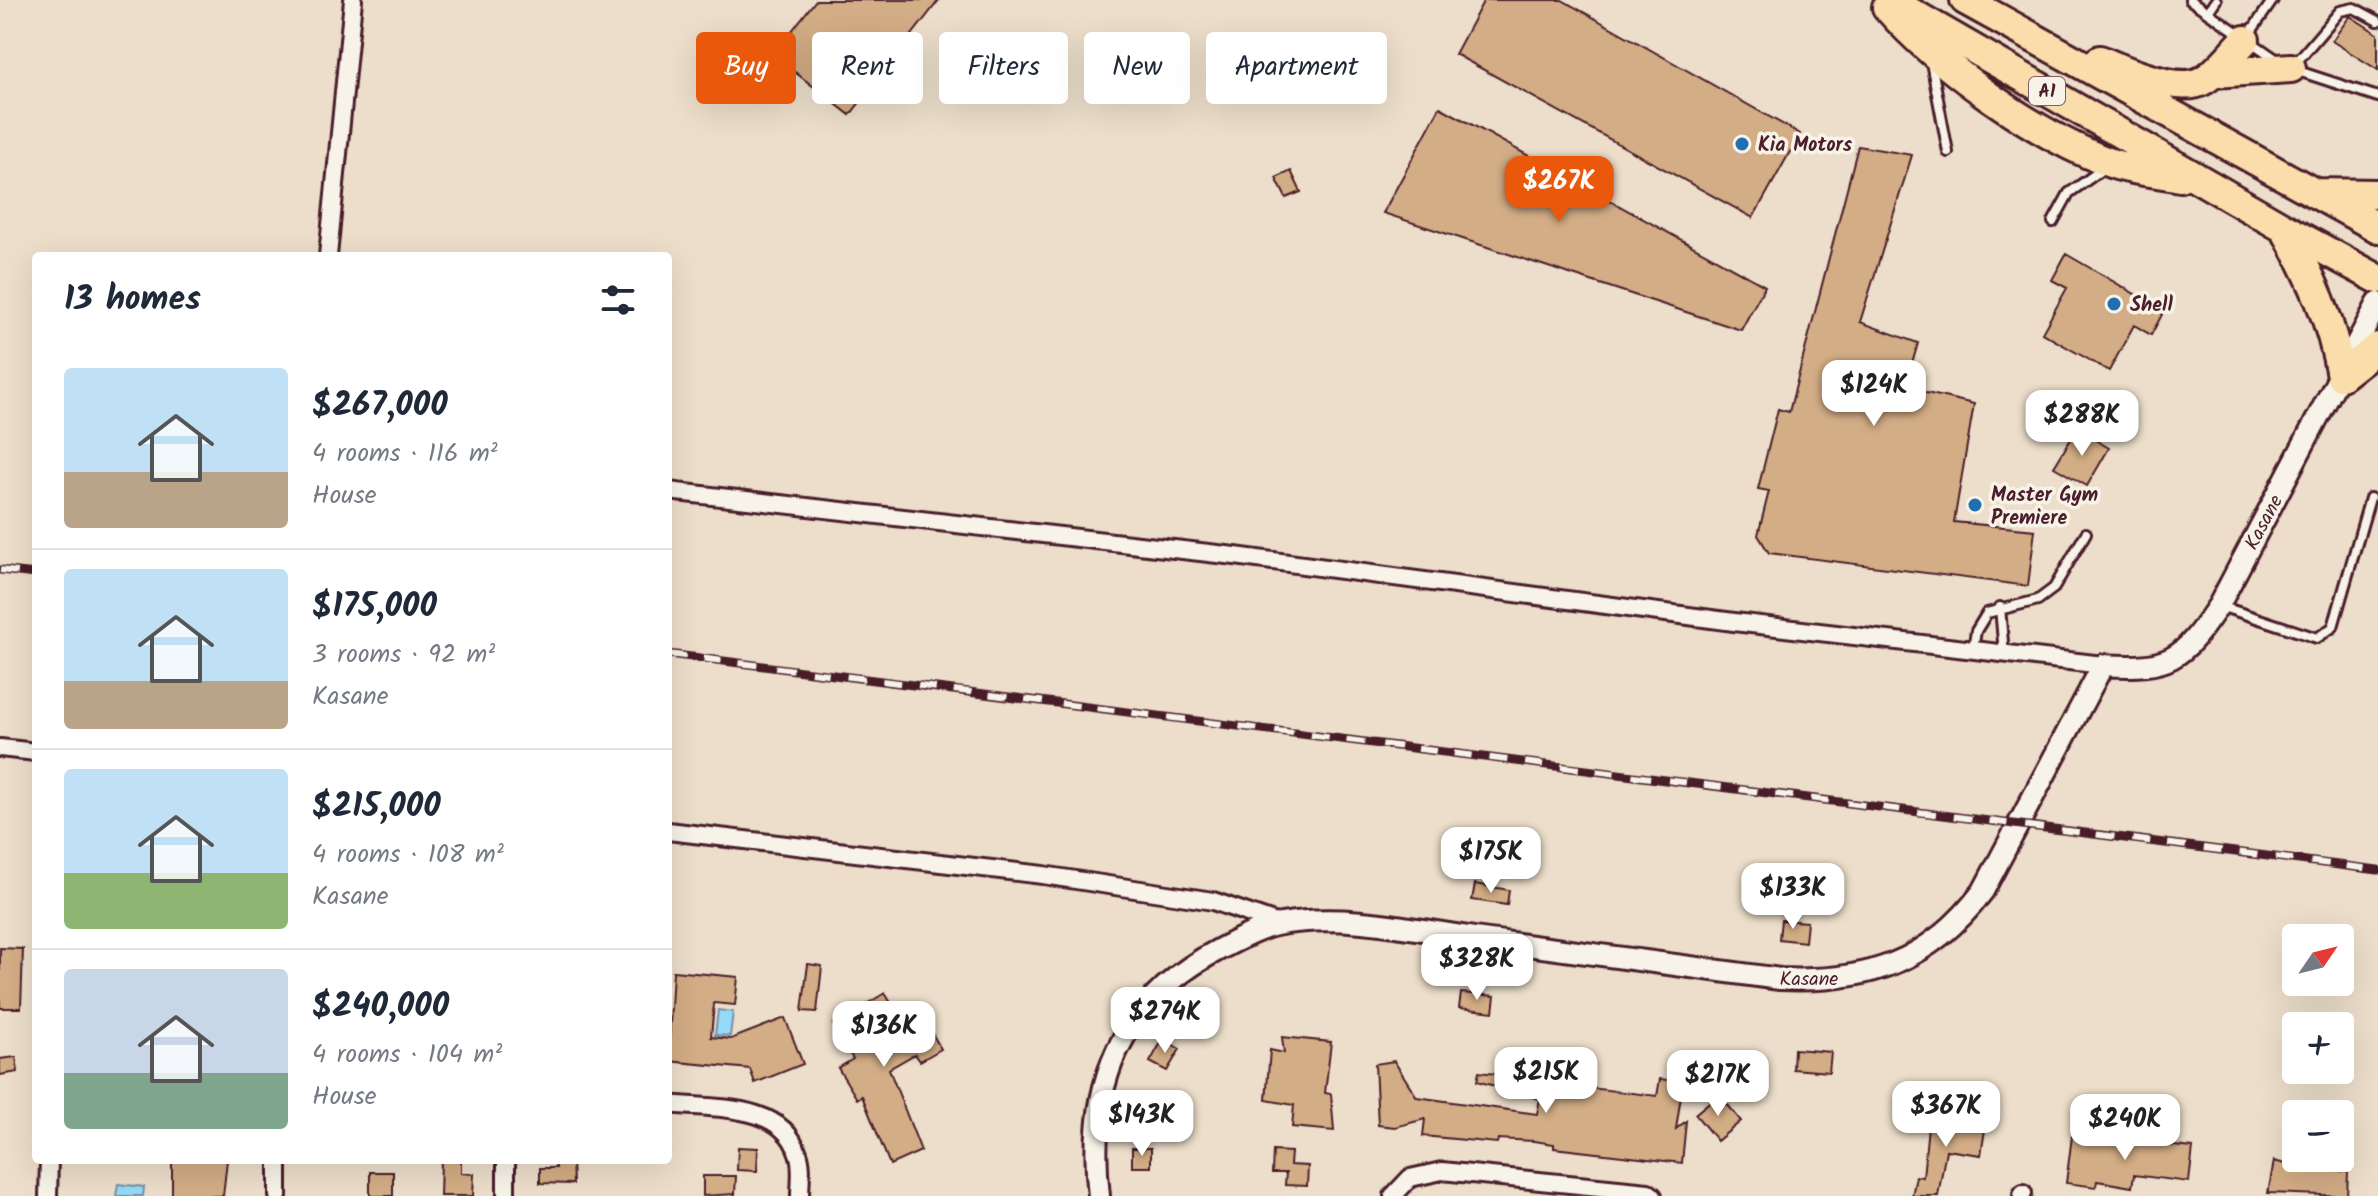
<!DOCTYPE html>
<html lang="en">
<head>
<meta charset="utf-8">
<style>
	body { margin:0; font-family:Kalam,sans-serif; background:#f6f6f7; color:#1f2937; height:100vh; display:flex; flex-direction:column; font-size:30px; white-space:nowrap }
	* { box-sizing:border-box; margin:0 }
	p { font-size:26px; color:#747a83 }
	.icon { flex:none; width:44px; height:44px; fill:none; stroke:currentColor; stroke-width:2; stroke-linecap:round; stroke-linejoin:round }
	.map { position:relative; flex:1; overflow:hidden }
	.drawer { position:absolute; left:32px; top:252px; width:640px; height:912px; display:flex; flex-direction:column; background:#fff; border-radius:8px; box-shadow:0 8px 32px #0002 }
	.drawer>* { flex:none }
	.banner { position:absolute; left:696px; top:32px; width:760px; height:72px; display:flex; gap:16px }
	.needle { width:52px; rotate:55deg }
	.fabs { position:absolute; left:2282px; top:924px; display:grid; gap:16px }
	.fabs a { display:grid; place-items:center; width:72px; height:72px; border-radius:8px; background:#fff; box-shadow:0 8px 32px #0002; font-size:40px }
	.price { position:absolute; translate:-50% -68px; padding:0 18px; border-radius:16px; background:#fff; color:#222; font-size:26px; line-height:52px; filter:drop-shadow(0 2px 4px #0008) }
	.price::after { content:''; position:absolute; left:50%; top:48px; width:24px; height:18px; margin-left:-12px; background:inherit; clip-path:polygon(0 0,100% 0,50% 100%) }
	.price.on { background:#ea580c; color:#fff }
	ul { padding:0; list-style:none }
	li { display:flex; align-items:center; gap:24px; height:200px; padding:0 32px }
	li+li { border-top:2px solid #e0e1e3 }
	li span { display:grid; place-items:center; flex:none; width:224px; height:160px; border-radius:8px; color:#555 }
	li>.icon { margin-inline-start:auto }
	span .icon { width:96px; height:96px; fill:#fffc; stroke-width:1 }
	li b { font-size:34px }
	h2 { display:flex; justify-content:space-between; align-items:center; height:96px; padding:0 32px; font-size:34px }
	.pill { padding:0 28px; border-radius:8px; background:#fff; box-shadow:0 8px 32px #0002; font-size:28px; line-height:72px }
	.pill.on { background:#ea580c; color:#fff }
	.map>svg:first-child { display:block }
	.water { fill:#95daf7; stroke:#778fa5; stroke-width:2 }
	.building { fill:#d3ad85; stroke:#4a1f2b; stroke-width:2 }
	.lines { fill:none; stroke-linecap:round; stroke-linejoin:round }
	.service-casing { stroke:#4a1f2b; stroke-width:14 }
	.minor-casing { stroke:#4a1f2b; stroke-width:22 }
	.tertiary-casing { stroke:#4a1f2b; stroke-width:26 }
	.trunk-casing { stroke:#4a1f2b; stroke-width:34 }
	.service { stroke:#f7f3e8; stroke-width:8 }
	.minor { stroke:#f7f3e8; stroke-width:16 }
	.tertiary { stroke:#f7f3e8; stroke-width:20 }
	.trunk { stroke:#faddab; stroke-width:28 }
	.rail-casing { stroke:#4a1f2b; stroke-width:9 }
	.rail { stroke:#f7f3e8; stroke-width:6; stroke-dasharray:18; stroke-linecap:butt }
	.poi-dot { fill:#1f6fb2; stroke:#f7f3e8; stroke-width:3 }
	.labels { text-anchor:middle; stroke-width:7; stroke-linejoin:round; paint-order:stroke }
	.shield { fill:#f7f3e8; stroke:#7e5f64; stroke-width:2 }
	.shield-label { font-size:18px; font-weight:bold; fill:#4a1f2b }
	.poi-label { font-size:20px; font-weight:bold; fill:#4a1f2b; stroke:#f7f3e8; text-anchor:start }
	.street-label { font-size:20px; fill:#4a1f2b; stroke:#f7f3e8 }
</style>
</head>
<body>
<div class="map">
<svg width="2378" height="1196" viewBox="0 0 2378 1196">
	<rect width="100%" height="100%" fill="#ecdeca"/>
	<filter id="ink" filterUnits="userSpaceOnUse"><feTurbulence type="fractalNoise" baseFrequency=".0125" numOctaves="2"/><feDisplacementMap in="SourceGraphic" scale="16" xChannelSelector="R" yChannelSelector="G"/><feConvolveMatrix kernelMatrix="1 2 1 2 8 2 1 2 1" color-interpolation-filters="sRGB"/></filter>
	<g filter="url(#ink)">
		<path class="water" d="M718,1010L733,1012L730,1036L715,1035Z
			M118,1184L144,1187L143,1196H116Z"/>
		<path class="building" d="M816,0H939L850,115L773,55Z
			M1484,0H1562L1800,134L1753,218L1455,54Z
			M2350,16L2378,34V70L2332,41Z
			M1440,107L1765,286L1741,330L1383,213Z
			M1858,146L1912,155L1860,322L1918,343L1905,388L1974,404L1954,522L2035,530L2028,586L1769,553L1758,535L1769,491L1758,489L1778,409L1789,412Z
			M1291,171L1301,192L1286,198L1276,178Z
			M2066,254L2164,311L2151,335L2134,325L2109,371L2042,333L2067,288L2052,280Z
			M2077,429L2109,448L2087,486L2054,467Z
			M1475,884L1509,890L1507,905L1472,900Z
			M1781,920L1807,922L1805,942L1779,939Z
			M0,948L23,949L21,1008H0Z
			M808,964L822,966L817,1012L802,1011Z
			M673,971L738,977L735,1005L714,1003L711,1037L731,1039L785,1018L803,1064L755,1083L750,1069L668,1061Z
			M885,993L906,1028L923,1018L941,1049L920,1061L915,1054L889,1069L921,1151L890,1165L862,1096L857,1099L838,1068L853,1059L833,1024Z
			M1461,993L1495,996L1493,1012L1459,1008Z
			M1282,1037L1331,1042L1325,1093L1331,1094L1334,1131L1292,1127L1294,1105L1266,1100L1270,1050L1284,1053Z
			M1163,1039L1180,1049L1167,1071L1150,1062Z
			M1794,1049L1831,1052L1829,1072L1793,1069Z
			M16,1057L18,1072L0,1075V1059Z
			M1394,1061L1417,1097L1537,1114L1540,1099L1477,1081L1479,1072L1557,1081L1559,1072L1583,1076L1581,1087L1657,1096L1660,1079L1683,1082L1676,1129L1686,1121L1682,1163L1554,1148V1144L1534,1141L1498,1139L1497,1143L1423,1136L1425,1119L1395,1127L1378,1125L1375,1064Z
			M1719,1094L1741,1121L1717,1141L1695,1114Z
			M1929,1116L1986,1123L1981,1155L1946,1150L1938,1196H1912L1916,1176L1923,1177Z
			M2072,1136L2193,1148L2189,1182L2134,1175L2132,1187L2097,1181L2096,1187L2066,1183Z
			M738,1147L758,1148L757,1171L737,1170Z
			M1132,1148H1151V1167H1132Z
			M1273,1151L1291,1152L1290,1165L1308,1166L1307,1186L1285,1185L1286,1173H1272Z
			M172,1160H227L223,1196H172Z
			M441,1160H461V1173L474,1174L473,1196H440Z
			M555,1160H572L573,1184L540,1183V1168H556Z
			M2274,1161L2308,1170L2348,1172L2347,1196L2268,1193Z
			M370,1172H393V1196H370Z
			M703,1176H736L735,1194L703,1196Z"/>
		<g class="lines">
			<defs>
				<path id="service" d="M2190,0L2276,59
					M2208,12L2216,0
					M2248,36L2273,0
					M1931,62L1948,152
					M2294,65L2340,11L2354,8L2378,21
					M2295,70L2378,97
					M2053,222L2069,193L2104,168
					M2220,606L2317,638L2333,627L2370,498
					M2000,607L2004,654
					M1973,649L1976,631L1987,613L2038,600L2054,588L2086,533"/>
				<path id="minor" d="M328,256L353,0
					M668,491L1235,556L1734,622L2103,665
					M0,748L36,752
					M668,831L1043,875L1213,901L1279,924
					M668,1104C711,1109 782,1102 798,1153C803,1165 800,1183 800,1196
					M278,1160V1196
					M48,1196L49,1160
					M506,1196V1160
					M1393,1196L1410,1178L1442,1171L1648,1192L1653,1196
					M2022,1196L2023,1193"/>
				<path id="tertiary" d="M1099,1196C1086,1086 1119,1002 1220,949C1238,940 1261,927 1281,924C1344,913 1412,929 1474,938C1576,951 1678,965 1780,979C1867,983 1930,962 1983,891L2103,665C2171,669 2180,662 2219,605L2378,303"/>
				<path id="trunk" d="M1889,0L2284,228L2378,279
					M1965,0L2378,228
					M1887,7C1938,66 2034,134 2108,162C2130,171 2157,172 2180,177
					M2100,60C2123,70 2181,95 2204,80C2220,70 2232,53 2245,40
					M2213,73L2291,68
					M2314,193L2378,194
					M2285,229C2312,278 2332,321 2341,376
					M2341,376L2378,347"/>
			</defs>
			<use href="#service" class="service-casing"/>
			<use href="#minor" class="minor-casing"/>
			<use href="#tertiary" class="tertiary-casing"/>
			<use href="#trunk" class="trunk-casing"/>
			<use href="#service" class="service"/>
			<use href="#minor" class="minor"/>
			<use href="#tertiary" class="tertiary"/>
			<use href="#trunk" class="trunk"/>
			<defs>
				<path id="rail" d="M0,570L36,574
					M668,654L2378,870"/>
			</defs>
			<use href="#rail" class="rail-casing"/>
			<use href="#rail" class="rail"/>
		</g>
	</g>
	<g class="poi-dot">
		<circle cx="1742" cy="144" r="8"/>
		<circle cx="2114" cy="304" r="8"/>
		<circle cx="1975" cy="505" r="8"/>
	</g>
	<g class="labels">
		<rect class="shield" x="2029" y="77" width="36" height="28" rx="6"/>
		<g class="shield-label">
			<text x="2047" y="97">A1</text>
		</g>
		<g class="poi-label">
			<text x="1758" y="151">Kia Motors</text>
			<text x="2130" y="311">Shell</text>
			<text x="1991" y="501">Master Gym<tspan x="1991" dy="23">Premiere</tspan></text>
		</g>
		<g class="street-label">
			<text transform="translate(2263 522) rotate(-62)" y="7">Kasane</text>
			<text x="1809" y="985">Kasane</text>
		</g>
	</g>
</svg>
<div class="fabs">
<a><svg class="needle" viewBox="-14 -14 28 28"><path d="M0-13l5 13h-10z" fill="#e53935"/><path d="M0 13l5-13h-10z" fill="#747a83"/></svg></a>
<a>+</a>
<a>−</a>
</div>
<b class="price on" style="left:1559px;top:224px">$267K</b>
<b class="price" style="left:1874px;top:428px">$124K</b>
<b class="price" style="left:2082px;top:458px">$288K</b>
<b class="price" style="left:1491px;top:895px">$175K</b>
<b class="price" style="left:1793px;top:931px">$133K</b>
<b class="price" style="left:1477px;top:1002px">$328K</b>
<b class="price" style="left:1165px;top:1055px">$274K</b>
<b class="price" style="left:884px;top:1069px">$136K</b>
<b class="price" style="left:1546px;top:1115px">$215K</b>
<b class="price" style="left:1718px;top:1118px">$217K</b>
<b class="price" style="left:1946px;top:1149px">$367K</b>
<b class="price" style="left:1142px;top:1158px">$143K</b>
<b class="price" style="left:2125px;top:1162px">$240K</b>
<div class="banner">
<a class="pill on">Buy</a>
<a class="pill">Rent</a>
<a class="pill">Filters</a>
<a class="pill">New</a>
<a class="pill">Apartment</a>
</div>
<section class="drawer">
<h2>13 homes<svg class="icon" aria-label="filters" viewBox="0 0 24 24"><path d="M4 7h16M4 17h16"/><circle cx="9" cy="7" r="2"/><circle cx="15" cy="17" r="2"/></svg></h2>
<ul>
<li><span style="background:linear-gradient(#bfe0f5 65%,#b9a48a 0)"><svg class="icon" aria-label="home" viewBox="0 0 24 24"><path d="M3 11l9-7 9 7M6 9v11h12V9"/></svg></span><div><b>$267,000</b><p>4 rooms · 116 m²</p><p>House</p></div></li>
<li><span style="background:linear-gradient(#bfe0f5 70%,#b9a48a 0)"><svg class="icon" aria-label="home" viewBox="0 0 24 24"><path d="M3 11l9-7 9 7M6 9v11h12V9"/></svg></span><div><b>$175,000</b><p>3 rooms · 92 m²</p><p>Kasane</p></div></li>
<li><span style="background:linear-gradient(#bfe0f5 65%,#8fb573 0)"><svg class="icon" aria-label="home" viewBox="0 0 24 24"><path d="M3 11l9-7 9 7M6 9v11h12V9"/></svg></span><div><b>$215,000</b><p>4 rooms · 108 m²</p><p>Kasane</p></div></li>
<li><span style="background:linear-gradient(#c9d6e8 65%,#7fa58c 0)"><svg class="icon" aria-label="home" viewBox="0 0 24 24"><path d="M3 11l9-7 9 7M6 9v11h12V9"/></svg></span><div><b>$240,000</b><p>4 rooms · 104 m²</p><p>House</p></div></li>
</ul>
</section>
</div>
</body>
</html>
